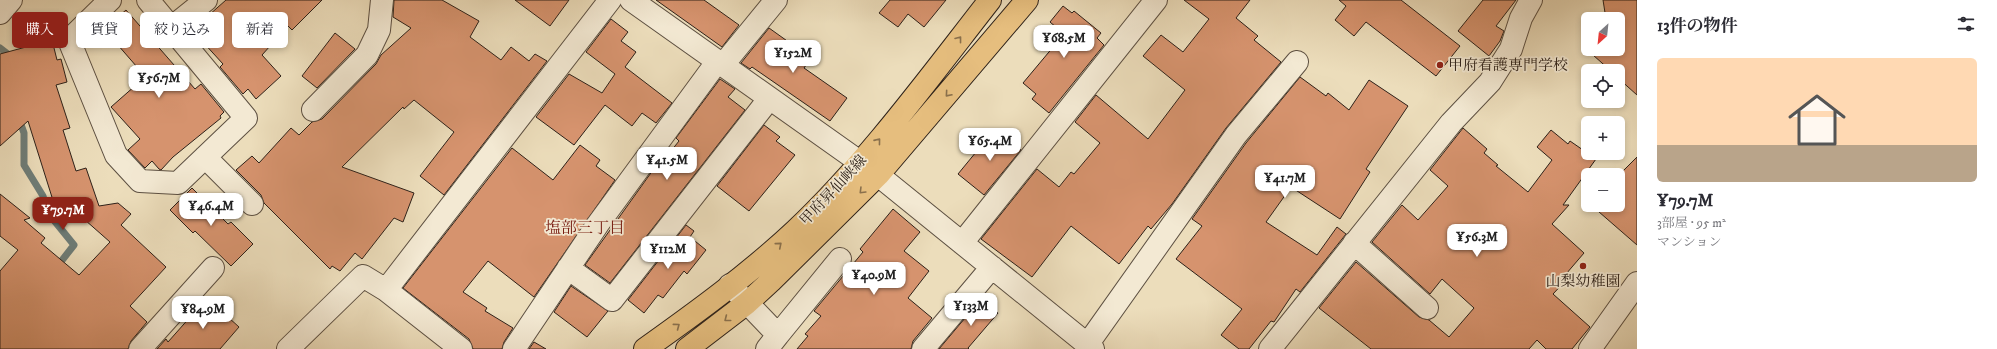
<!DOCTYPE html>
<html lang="ja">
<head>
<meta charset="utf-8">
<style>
	body { margin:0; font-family:"IM FELL DW Pica","Noto Serif JP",serif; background:#f2f2f3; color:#2b2b33; height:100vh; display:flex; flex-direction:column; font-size:15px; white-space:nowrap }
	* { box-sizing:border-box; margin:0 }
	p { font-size:13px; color:#7c7c81 }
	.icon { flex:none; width:22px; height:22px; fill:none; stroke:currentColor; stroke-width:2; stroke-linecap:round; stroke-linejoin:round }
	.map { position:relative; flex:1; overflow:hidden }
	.details { display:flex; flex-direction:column; background:#fff; width:360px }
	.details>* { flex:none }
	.hud { position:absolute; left:12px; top:12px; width:380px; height:36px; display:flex; gap:8px }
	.needle { width:26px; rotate:207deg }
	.tools { position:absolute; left:1581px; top:12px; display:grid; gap:8px }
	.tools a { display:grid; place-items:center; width:44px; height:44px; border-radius:6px; background:#fff; box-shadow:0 2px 6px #0003; font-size:20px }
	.price { position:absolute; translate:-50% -34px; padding:0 9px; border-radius:8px; background:#fff; color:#222; font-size:13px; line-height:26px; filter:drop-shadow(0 1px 2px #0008) }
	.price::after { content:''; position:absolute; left:50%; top:24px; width:12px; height:9px; margin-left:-6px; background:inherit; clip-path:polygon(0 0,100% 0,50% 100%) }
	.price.on { background:#8f2418; color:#fff }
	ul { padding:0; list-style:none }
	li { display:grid; align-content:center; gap:8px; height:212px; padding:0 20px }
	li span { display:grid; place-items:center; height:124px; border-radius:6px; color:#555 }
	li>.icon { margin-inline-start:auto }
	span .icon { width:72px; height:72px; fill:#fffc; stroke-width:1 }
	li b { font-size:17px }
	h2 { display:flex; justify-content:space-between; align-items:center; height:48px; padding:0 20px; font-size:17px }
	.pill { padding:0 14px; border-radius:6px; background:#fff; box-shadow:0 2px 6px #0003; font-size:14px; line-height:36px }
	.pill.on { background:#8f2418; color:#fff }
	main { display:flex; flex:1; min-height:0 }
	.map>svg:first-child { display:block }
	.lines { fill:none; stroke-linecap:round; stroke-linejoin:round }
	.stream { stroke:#6e7d78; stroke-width:7 }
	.building { fill:#d6936e; stroke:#2d2119 }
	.minor-casing { stroke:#5d5042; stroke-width:24 }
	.major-casing { stroke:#2d2119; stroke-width:24 }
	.minor { stroke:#f3e9d3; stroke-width:22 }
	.major { stroke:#e6be7e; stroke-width:22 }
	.oneway { stroke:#8a704c }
	.poi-dot { fill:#8f2418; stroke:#f3e9d3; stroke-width:1.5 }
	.labels { text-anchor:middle; stroke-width:3.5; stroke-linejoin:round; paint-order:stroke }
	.poi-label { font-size:15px; fill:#2d2119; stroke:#f3e9d3; text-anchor:start }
	.street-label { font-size:15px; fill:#2d2119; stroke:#f3e9d3 }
	.neighbourhood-label { font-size:16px; fill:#7a1f14; stroke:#f3e9d3 }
</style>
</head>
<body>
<main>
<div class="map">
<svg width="1637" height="349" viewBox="0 0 1637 349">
	<rect width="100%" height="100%" fill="#ecddbb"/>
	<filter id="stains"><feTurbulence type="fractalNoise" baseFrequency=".005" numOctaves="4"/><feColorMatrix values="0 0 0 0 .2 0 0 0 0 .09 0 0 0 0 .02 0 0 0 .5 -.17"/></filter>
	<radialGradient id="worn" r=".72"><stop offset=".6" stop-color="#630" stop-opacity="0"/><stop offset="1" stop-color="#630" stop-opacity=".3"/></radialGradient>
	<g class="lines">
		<path class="stream" d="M0,48L13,58
			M19,119L24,133V165L43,196L48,213L74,245L56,268"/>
	</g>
	<path class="building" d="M226,0H322L292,30L288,26L262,55L281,76L256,99L248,89L243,94L220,67L223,64L202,41L209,34L200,23Z
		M394,0H442L479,21L470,37L501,60L511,47L529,61L535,54L547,61L444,195L420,176L454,132L414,100L404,109L403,107L342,167L414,193L403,222L394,218L362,259L355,253L340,271L332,266L330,269L264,203L261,195L236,170L252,156L259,163L291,128L299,135L312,122L322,119L376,64L381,55L411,28L393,17Z
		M515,0H569L550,26Z
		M656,0H704L739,25L722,47Z
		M890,0H946L924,27L908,14L898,27L879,13Z
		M1184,0H1250L1236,18L1258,36L1254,40L1281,62L1226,128L1172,204L1151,229L1148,226L1119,264L1071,226L1032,277L981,239L1037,169L1059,187L1071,172L1074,174L1100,143L1075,122L1096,95L1148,139L1185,90L1143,56L1161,35L1183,52L1209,19Z
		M1339,0H1401L1460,46L1436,76L1366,22L1354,36L1335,20L1346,6Z
		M1483,0H1516L1496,26L1504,31L1500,41L1489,56L1458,31Z
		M1603,0H1637V95L1618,78V71H1611L1584,47L1588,43V49H1618V19H1606Z
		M1063,6L1072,13L1074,11L1101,33L1097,38L1104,45L1049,113L1032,99L1036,94L1023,83L1064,34L1050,22Z
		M126,10L195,89L201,84L224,112L220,116L221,118L173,157L161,170L159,169L152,161L145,168L128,150L140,139L111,107L144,78L136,69L137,67L104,29Z
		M611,19L628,32L621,41L636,52L625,67L672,103L656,123L642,113L632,126L605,105L574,145L536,117L569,74L602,93L615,74L586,52Z
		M769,28L811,58L804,68L847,98L830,121L752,67L750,69L741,63Z
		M335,33L355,49L317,88L302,76Z
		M52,40L57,60L61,59L67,82L56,85L70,128L63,130L76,171L86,168L99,206L118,203L131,214L121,225L166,267L130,306L147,322L131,341L128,349H0V271L18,250L0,236V194L30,218L24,220L45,238L41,243L79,275L110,242L68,205L56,210L28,121L0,146V54Z
		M1300,77L1326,96L1328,93L1349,110L1369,80L1408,106L1366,169L1370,172L1340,219L1291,187L1266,222L1317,255L1337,227L1346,234L1300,292L1296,289L1274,322L1271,321L1249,349H1239L1221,335L1242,309L1176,259L1202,226L1192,219L1246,143Z
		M720,79L735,89L728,97L745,110L610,283L585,265L653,170L655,171L679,141L676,138Z
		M764,125L780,137L776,141L795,155L749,211L717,186Z
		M1463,128L1487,149L1484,153L1498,165L1496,166L1528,192L1552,160L1537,147L1551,130L1568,144L1570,141L1596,159L1563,205H1569L1552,224L1584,253L1566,274L1569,277L1553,294L1590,327L1572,349H1546L1537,340L1529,349H1371L1319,308L1356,262L1419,317L1429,320L1449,337L1474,308L1442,279L1430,294L1372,242L1402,205L1418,220L1448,186L1430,170Z
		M995,129L1021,150L984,195L958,174Z
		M580,145L600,160L596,166L615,180L534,297L488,261L463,292L487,308L485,311L513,328L504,342L502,349H473L469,339L403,288L512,148L553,180Z
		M1637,157V245L1591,205H1618V176Z
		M192,188L228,224L231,222L253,244L231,266L195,231L193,233L170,210Z
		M893,209L920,232L904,251L929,271L908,298L932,318L913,341L911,349H797L808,336L805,334L821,316L814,311L863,252L860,249Z
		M686,225L694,231L690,237L706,250L687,274L684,271L663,298L658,295L644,313L628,300Z
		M571,286L608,311L587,337L554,312Z
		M207,298L239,327L220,349H157L166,339L168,342Z
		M981,299L998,313L968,348L969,349H939Z
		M534,342L546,349H529Z"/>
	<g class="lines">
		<defs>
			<path id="minor" d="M110,0L69,40L116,155L140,181L178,183L246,118L148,0
				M631,0L878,175L1093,349
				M0,13L11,0
				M171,28L206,0
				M722,66L776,0
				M313,110L367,55L379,30L382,0
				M205,157L252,204
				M962,243L1156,0
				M1354,243L1427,308
				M568,268L612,300L769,99
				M730,285L778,335L767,349
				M778,335L840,259
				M1087,345L1236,135L1297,62
				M140,349L213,268
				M288,349L363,276L386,290
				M461,349L386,290L610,0
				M514,349L598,224L717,62
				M923,349L992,267
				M1270,349L1451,123L1490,82L1511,49L1521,18L1531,0
				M1590,349L1637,283"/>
			<path id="major" d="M645,349C697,312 749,274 795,231C867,163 929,78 990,0
				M687,349L747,303L771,281L878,175L1027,0"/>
		</defs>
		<use href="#minor" class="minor-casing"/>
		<use href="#major" class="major-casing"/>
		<use href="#minor" class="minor"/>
		<use href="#major" class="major"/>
	</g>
	<defs><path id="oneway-chevron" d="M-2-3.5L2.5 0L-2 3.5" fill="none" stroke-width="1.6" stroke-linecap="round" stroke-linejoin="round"/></defs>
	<g class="oneway">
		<use href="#oneway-chevron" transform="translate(959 39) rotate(-52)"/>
		<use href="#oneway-chevron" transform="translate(948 94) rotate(131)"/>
		<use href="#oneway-chevron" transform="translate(878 141) rotate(-51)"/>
		<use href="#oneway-chevron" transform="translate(862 191) rotate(135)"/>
		<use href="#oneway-chevron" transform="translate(779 245) rotate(-40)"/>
		<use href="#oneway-chevron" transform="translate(727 319) rotate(142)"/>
		<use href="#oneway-chevron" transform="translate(677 326) rotate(-37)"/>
	</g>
	<g class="poi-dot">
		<circle cx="1440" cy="65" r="4"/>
		<circle cx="1583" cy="266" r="4"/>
	</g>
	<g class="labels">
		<g class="poi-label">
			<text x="1448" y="70">甲府看護専門学校</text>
			<text x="1583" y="286" text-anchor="middle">山梨幼稚園</text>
		</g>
		<g class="street-label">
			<text transform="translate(833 190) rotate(-47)" y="5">甲府昇仙峡線</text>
		</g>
		<g class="neighbourhood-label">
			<text x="585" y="233">塩部三丁目</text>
		</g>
	</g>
	<rect width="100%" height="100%" filter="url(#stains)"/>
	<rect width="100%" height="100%" fill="url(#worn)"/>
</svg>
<div class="tools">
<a><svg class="needle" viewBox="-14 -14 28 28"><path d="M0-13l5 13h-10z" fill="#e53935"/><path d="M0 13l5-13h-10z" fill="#7c7c81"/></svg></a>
<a><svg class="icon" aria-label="locate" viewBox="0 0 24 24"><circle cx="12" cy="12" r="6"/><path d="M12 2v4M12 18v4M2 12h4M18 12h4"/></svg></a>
<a>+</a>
<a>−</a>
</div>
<b class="price" style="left:1064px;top:59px">¥68.5M</b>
<b class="price" style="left:793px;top:74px">¥152M</b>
<b class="price" style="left:159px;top:99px">¥56.7M</b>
<b class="price" style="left:990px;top:162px">¥65.4M</b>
<b class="price" style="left:667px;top:181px">¥41.5M</b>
<b class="price" style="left:1285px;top:199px">¥41.7M</b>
<b class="price" style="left:211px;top:227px">¥46.4M</b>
<b class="price on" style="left:63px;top:231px">¥79.7M</b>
<b class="price" style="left:1477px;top:258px">¥56.3M</b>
<b class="price" style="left:668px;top:270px">¥112M</b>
<b class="price" style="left:874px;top:296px">¥40.9M</b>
<b class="price" style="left:971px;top:327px">¥133M</b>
<b class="price" style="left:203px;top:330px">¥84.9M</b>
<div class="hud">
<a class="pill on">購入</a>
<a class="pill">賃貸</a>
<a class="pill">絞り込み</a>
<a class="pill">新着</a>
</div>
</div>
<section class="details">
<h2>13件の物件<svg class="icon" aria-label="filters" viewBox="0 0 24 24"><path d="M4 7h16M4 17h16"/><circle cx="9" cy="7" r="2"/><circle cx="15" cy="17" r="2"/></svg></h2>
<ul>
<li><span style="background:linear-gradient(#ffd9b3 70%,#b9a48a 0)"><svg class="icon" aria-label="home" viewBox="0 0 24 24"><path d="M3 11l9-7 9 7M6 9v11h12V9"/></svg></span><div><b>¥79.7M</b><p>3部屋 · 95 m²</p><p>マンション</p></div></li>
</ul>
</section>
</main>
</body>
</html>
